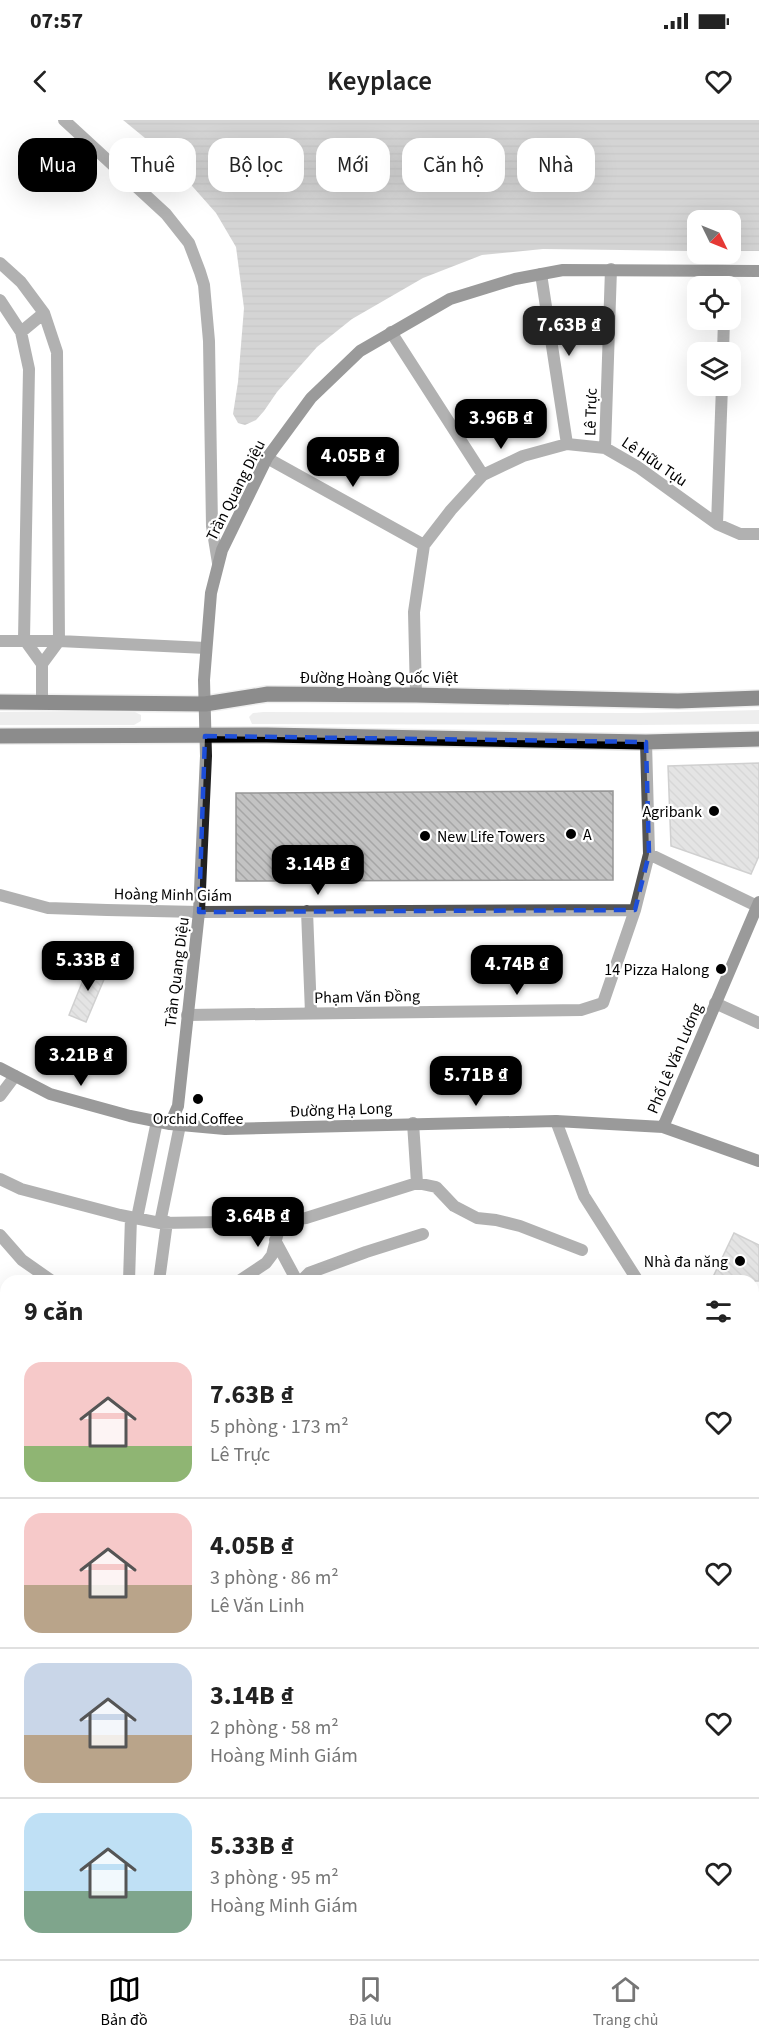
<!DOCTYPE html>
<html lang="vi">
<head>
<meta charset="utf-8">
<style>
	body { margin:0; font-family:"Source Sans 3",sans-serif; background:#f6f6f6; color:#222; height:100vh; display:flex; flex-direction:column; font-size:22px; white-space:nowrap }
	* { box-sizing:border-box; margin:0 }
	p { font-size:20px; color:#767676 }
	.icon { flex:none; width:33px; height:33px; fill:none; stroke:currentColor; stroke-width:2; stroke-linecap:round; stroke-linejoin:round }
	.map { position:relative; flex:1; overflow:hidden }
	.side { position:absolute; left:0px; top:1155px; width:759px; height:684px; display:flex; flex-direction:column; background:#fff; border-radius:18px 18px 0 0; box-shadow:0 6px 24px #0002 }
	.side>* { flex:none }
	.banner { position:absolute; left:18px; top:18px; width:723px; height:54px; display:flex; gap:12px }
	.needle { width:39px; rotate:133deg }
	.tools { position:absolute; left:687px; top:90px; display:grid; gap:12px }
	.tools a { display:grid; place-items:center; width:54px; height:54px; border-radius:12px; background:#fff; box-shadow:0 6px 24px #0002; font-size:30px }
	.price { position:absolute; translate:-50% -51px; padding:0 14px; border-radius:12px; background:#000; color:#fff; font-size:20px; line-height:39px; filter:drop-shadow(0 2px 3px #0008) }
	.price::after { content:''; position:absolute; left:50%; top:36px; width:18px; height:14px; margin-left:-9px; background:inherit; clip-path:polygon(0 0,100% 0,50% 100%) }
	.price.selected { background:#222; color:#fff }
	ul { padding:0; list-style:none }
	li { display:flex; align-items:center; gap:18px; height:150px; padding:0 24px }
	li+li { border-top:2px solid #e0e0e0 }
	li span { display:grid; place-items:center; flex:none; width:168px; height:120px; border-radius:18px; color:#555 }
	li>.icon { margin-inline-start:auto }
	span .icon { width:72px; height:72px; fill:#fffc; stroke-width:1 }
	li b { font-size:26px }
	h2 { display:flex; justify-content:space-between; align-items:center; height:72px; padding:0 24px; font-size:26px }
	.pill { padding:0 21px; border-radius:18px; background:#fff; box-shadow:0 6px 24px #0002; font-size:21px; line-height:54px }
	.pill.selected { background:#000; color:#fff }
	.status { display:flex; justify-content:space-between; align-items:center; height:42px; padding:0 30px; background:#fff; direction:ltr }
	.status svg { height:16px; fill:currentColor }
	header { display:flex; justify-content:space-between; align-items:center; height:78px; padding:0 24px; background:#fff; font-size:27px; font-weight:600 }
	.dock { display:flex; justify-content:space-around; align-items:center; height:84px; border-top:2px solid #e0e0e0; background:#fff; font-size:16px; color:#767676 }
	.dock a { display:grid; justify-items:center; gap:3px }
	.dock .selected { color:#000 }
	.map>svg:first-child { display:block }
	.green { fill:#dadada }
	.water { fill:url(#water-rules) }
	.building { fill:url(#building-back-hatch); stroke:#979797; stroke-width:1.5 }
	.lines { fill:none; stroke-linecap:round; stroke-linejoin:round }
	.primary-casing { stroke:#dbdbdb; stroke-width:18 }
	.lane { stroke:#535353; stroke-width:8 }
	.street { stroke:#535353; stroke-width:12 }
	.secondary { stroke:#202020; stroke-width:12 }
	.primary { stroke:#000; stroke-width:15 }
	.marked { fill:none; stroke:#1d4ed8; stroke-width:4.5; stroke-dasharray:12 8; stroke-linejoin:round }
	.poi-dot { fill:#000; stroke:#fff; stroke-width:2 }
	.labels { text-anchor:middle; stroke-width:4.5; stroke-linejoin:round; paint-order:stroke }
	.street-label { font-size:16px; fill:#000; stroke:#fff }
	.poi-label { font-size:16px; fill:#000; stroke:#fff; text-anchor:end }
</style>
</head>
<body>
<div class="status"><b>07:57</b><svg viewBox="0 0 49 12"><path d="M0 12V9h3v3zM5 12V6h3v6zM10 12V3h3v9zM15 12V0h3v12zM26 1h20v11H26zM47 4h2v5h-2z"/></svg></div>
<header><svg class="icon" aria-label="back" viewBox="0 0 24 24"><path d="M15 5l-7 7 7 7"/></svg>Keyplace<svg class="icon" aria-label="heart" viewBox="0 0 24 24"><path d="M12 20l-8-8c-3-5 5-10 8-4 3-6 11-1 8 4z"/></svg></header>
<div class="map">
<svg width="759" height="1839" viewBox="0 0 759 1839">
	<defs>
		<pattern id="water-rules" width="6" height="5" patternUnits="userSpaceOnUse" patternTransform="scale(1.5)"><rect width="6" height="5" fill="#a1a1a1"/><path d="M0 2.5h6" fill="none" stroke="#898989"/></pattern>
		<pattern id="building-back-hatch" width="6" height="6" patternUnits="userSpaceOnUse" patternTransform="scale(1.5)"><rect width="6" height="6" fill="#c3c3c3"/><path d="M-1 5l2 2M0 0l6 6M5-1l2 2" fill="none" stroke="#a6a6a6"/></pattern>
	</defs>
	<rect width="100%" height="100%" fill="#fff"/>
	<path class="green" d="M759,590V604L638,605L252,604L249,597L253,593L263,592L639,593Z
		M133,591L141,595V601L134,605H0V592Z
		M759,1390V1493L753,1489V1399Z"/>
	<path class="water" d="M123,0H759V131H731L730,100H698L697,131L543,129L482,135L423,158L352,199L317,227L277,272L264,291L256,300L245,305L238,303L233,294L238,262L244,188L236,127L216,93L162,32Z"/>
	<path class="building" d="M759,643V736L751,754L671,726L668,646Z
		M613,671V760L236,761V673Z
		M90,843L108,850L86,902L69,895Z
		M734,1113L759,1125V1161H721L713,1157Z"/>
	<g class="lines">
		<defs>
			<path id="primary" d="M0,582L205,584L268,574L416,575L678,581L759,578
				M0,616L267,615L646,622L759,619"/>
		</defs>
		<use href="#primary" class="primary-casing"/>
		<path class="lane" d="M753,1410L759,1402
			M753,1525L759,1528
			M753,1693L759,1685
			M638,1839L641,1833"/>
		<path class="street" d="M64,0L166,94L189,123L200,152L204,165L209,221L212,406L218,443
			M0,143L21,162L44,193L57,232L59,521L42,544V582
			M541,154L567,324
			M725,166V151
			M0,180L21,212L29,249L24,519L42,544
			M21,212L44,193
			M391,212L483,355
			M723,232L724,200
			M605,328L611,149
			M267,338L424,425
			M717,404L722,266
			M0,521H59L206,528
			M416,575L414,492L424,425L451,390L483,355L523,336L567,324L605,328L638,347L717,404L740,414H759
			M649,734L759,787
			M0,775L48,788L107,790L199,792L635,790
			M307,791L311,893
			M715,883L759,903
			M187,895L581,890L603,883L635,790L649,734L646,622
			M0,976L15,956
			M556,1001L584,1076L638,1161
			M413,1003L417,1063
			M0,1059L21,1069L120,1095L160,1103L281,1101L306,1098L417,1063L436,1067L454,1086L477,1098L496,1100L520,1106L582,1130
			M137,1098L157,1001
			M160,1103L180,1005
			M0,1115L22,1140L52,1161
			M275,1120L297,1161
			M129,1161L131,1097
			M159,1161L167,1102
			M239,1161L266,1143L272,1135L281,1101
			M301,1161L309,1153L366,1132L423,1114
			M0,1352L6,1359
			M0,1626L6,1627
			M4,1788L6,1793
			M25,1833L28,1839
			M510,1833L517,1839
			M460,1839L464,1833"/>
		<path class="secondary" d="M0,948L50,974L130,996L170,1004L225,1009L556,1001L663,1007L759,1041
			M170,1004L178,986L199,792L206,636L204,560L211,473L222,430L267,338L311,278L360,231L450,179L515,159L563,150L759,151
			M663,1007L759,782"/>
		<use href="#primary" class="primary"/>
	</g>
	<path d="M0 0H759V1839H0ZM205,616L646,622L649,734L635,790L199,792Z" fill="#fff" fill-opacity=".55" fill-rule="evenodd"/>
	<path class="marked" d="M205,616L646,622L649,734L635,790L199,792Z"/>
	<g class="poi-dot">
		<circle cx="714" cy="691" r="6"/>
		<circle cx="571" cy="714" r="6"/>
		<circle cx="425" cy="716" r="6"/>
		<circle cx="721" cy="849" r="6"/>
		<circle cx="198" cy="979" r="6"/>
		<circle cx="740" cy="1141" r="6"/>
	</g>
	<g class="labels">
		<g class="street-label">
			<text transform="translate(590 292) rotate(-88)" y="6">Lê Trực</text>
			<text transform="translate(655 341) rotate(34)" y="6">Lê Hữu Tựu</text>
			<text transform="translate(235 370) rotate(-63)" y="6">Trần Quang Diệu</text>
			<text x="379" y="563">Đường Hoàng Quốc Việt</text>
			<text transform="translate(173 774) rotate(1)" y="6">Hoàng Minh Giám</text>
			<text transform="translate(176 852) rotate(-83)" y="6">Trần Quang Diệu</text>
			<text transform="translate(367 876) rotate(-1)" y="6">Phạm Văn Đồng</text>
			<text transform="translate(674 938) rotate(-67)" y="6">Phố Lê Văn Lương</text>
			<text transform="translate(341 989) rotate(-2)" y="6">Đường Hạ Long</text>
		</g>
		<g class="poi-label">
			<text x="702" y="697">Agribank</text>
			<text x="583" y="720" text-anchor="start">A</text>
			<text x="437" y="722" text-anchor="start">New Life Towers</text>
			<text x="709" y="855">14 Pizza Halong</text>
			<text x="198" y="1004" text-anchor="middle">Orchid Coffee</text>
			<text x="728" y="1147">Nhà đa năng</text>
		</g>
	</g>
</svg>
<div class="tools">
<a><svg class="needle" viewBox="-14 -14 28 28"><path d="M0-13l5 13h-10z" fill="#e53935"/><path d="M0 13l5-13h-10z" fill="#767676"/></svg></a>
<a><svg class="icon" aria-label="locate" viewBox="0 0 24 24"><circle cx="12" cy="12" r="6"/><path d="M12 2v4M12 18v4M2 12h4M18 12h4"/></svg></a>
<a><svg class="icon" aria-label="layers" viewBox="0 0 24 24"><path d="M12 4l9 5-9 5-9-5zM3 14l9 5 9-5"/></svg></a>
</div>
<b class="price selected" style="left:569px;top:237px">7.63B ₫</b>
<b class="price" style="left:501px;top:330px">3.96B ₫</b>
<b class="price" style="left:353px;top:368px">4.05B ₫</b>
<b class="price" style="left:318px;top:776px">3.14B ₫</b>
<b class="price" style="left:88px;top:872px">5.33B ₫</b>
<b class="price" style="left:517px;top:876px">4.74B ₫</b>
<b class="price" style="left:81px;top:967px">3.21B ₫</b>
<b class="price" style="left:476px;top:987px">5.71B ₫</b>
<b class="price" style="left:258px;top:1128px">3.64B ₫</b>
<div class="banner">
<a class="pill selected">Mua</a>
<a class="pill">Thuê</a>
<a class="pill">Bộ lọc</a>
<a class="pill">Mới</a>
<a class="pill">Căn hộ</a>
<a class="pill">Nhà</a>
</div>
<section class="side">
<h2>9 căn<svg class="icon" aria-label="filters" viewBox="0 0 24 24"><path d="M4 7h16M4 17h16"/><circle cx="9" cy="7" r="2"/><circle cx="15" cy="17" r="2"/></svg></h2>
<ul>
<li><span style="background:linear-gradient(#f6c9c9 70%,#8fb573 0)"><svg class="icon" aria-label="home" viewBox="0 0 24 24"><path d="M3 11l9-7 9 7M6 9v11h12V9"/></svg></span><div><b>7.63B ₫</b><p>5 phòng · 173 m²</p><p>Lê Trực</p></div><svg class="icon" aria-label="heart" viewBox="0 0 24 24"><path d="M12 20l-8-8c-3-5 5-10 8-4 3-6 11-1 8 4z"/></svg></li>
<li><span style="background:linear-gradient(#f6c9c9 60%,#b9a48a 0)"><svg class="icon" aria-label="home" viewBox="0 0 24 24"><path d="M3 11l9-7 9 7M6 9v11h12V9"/></svg></span><div><b>4.05B ₫</b><p>3 phòng · 86 m²</p><p>Lê Văn Linh</p></div><svg class="icon" aria-label="heart" viewBox="0 0 24 24"><path d="M12 20l-8-8c-3-5 5-10 8-4 3-6 11-1 8 4z"/></svg></li>
<li><span style="background:linear-gradient(#c9d6e8 60%,#b9a48a 0)"><svg class="icon" aria-label="home" viewBox="0 0 24 24"><path d="M3 11l9-7 9 7M6 9v11h12V9"/></svg></span><div><b>3.14B ₫</b><p>2 phòng · 58 m²</p><p>Hoàng Minh Giám</p></div><svg class="icon" aria-label="heart" viewBox="0 0 24 24"><path d="M12 20l-8-8c-3-5 5-10 8-4 3-6 11-1 8 4z"/></svg></li>
<li><span style="background:linear-gradient(#bfe0f5 65%,#7fa58c 0)"><svg class="icon" aria-label="home" viewBox="0 0 24 24"><path d="M3 11l9-7 9 7M6 9v11h12V9"/></svg></span><div><b>5.33B ₫</b><p>3 phòng · 95 m²</p><p>Hoàng Minh Giám</p></div><svg class="icon" aria-label="heart" viewBox="0 0 24 24"><path d="M12 20l-8-8c-3-5 5-10 8-4 3-6 11-1 8 4z"/></svg></li>
</ul>
</section>
</div>
<nav class="dock">
<a class="selected"><svg class="icon" aria-label="map" viewBox="0 0 24 24"><path d="M3 6l6-2 6 2 6-2v14l-6 2-6-2-6 2zM9 4v14M15 6v14"/></svg>Bản đồ</a>
<a><svg class="icon" aria-label="saved" viewBox="0 0 24 24"><path d="M7 4h10v16l-5-4-5 4z"/></svg>Đã lưu</a>
<a><svg class="icon" aria-label="home" viewBox="0 0 24 24"><path d="M3 11l9-7 9 7M6 9v11h12V9"/></svg>Trang chủ</a>
</nav>
</body>
</html>
